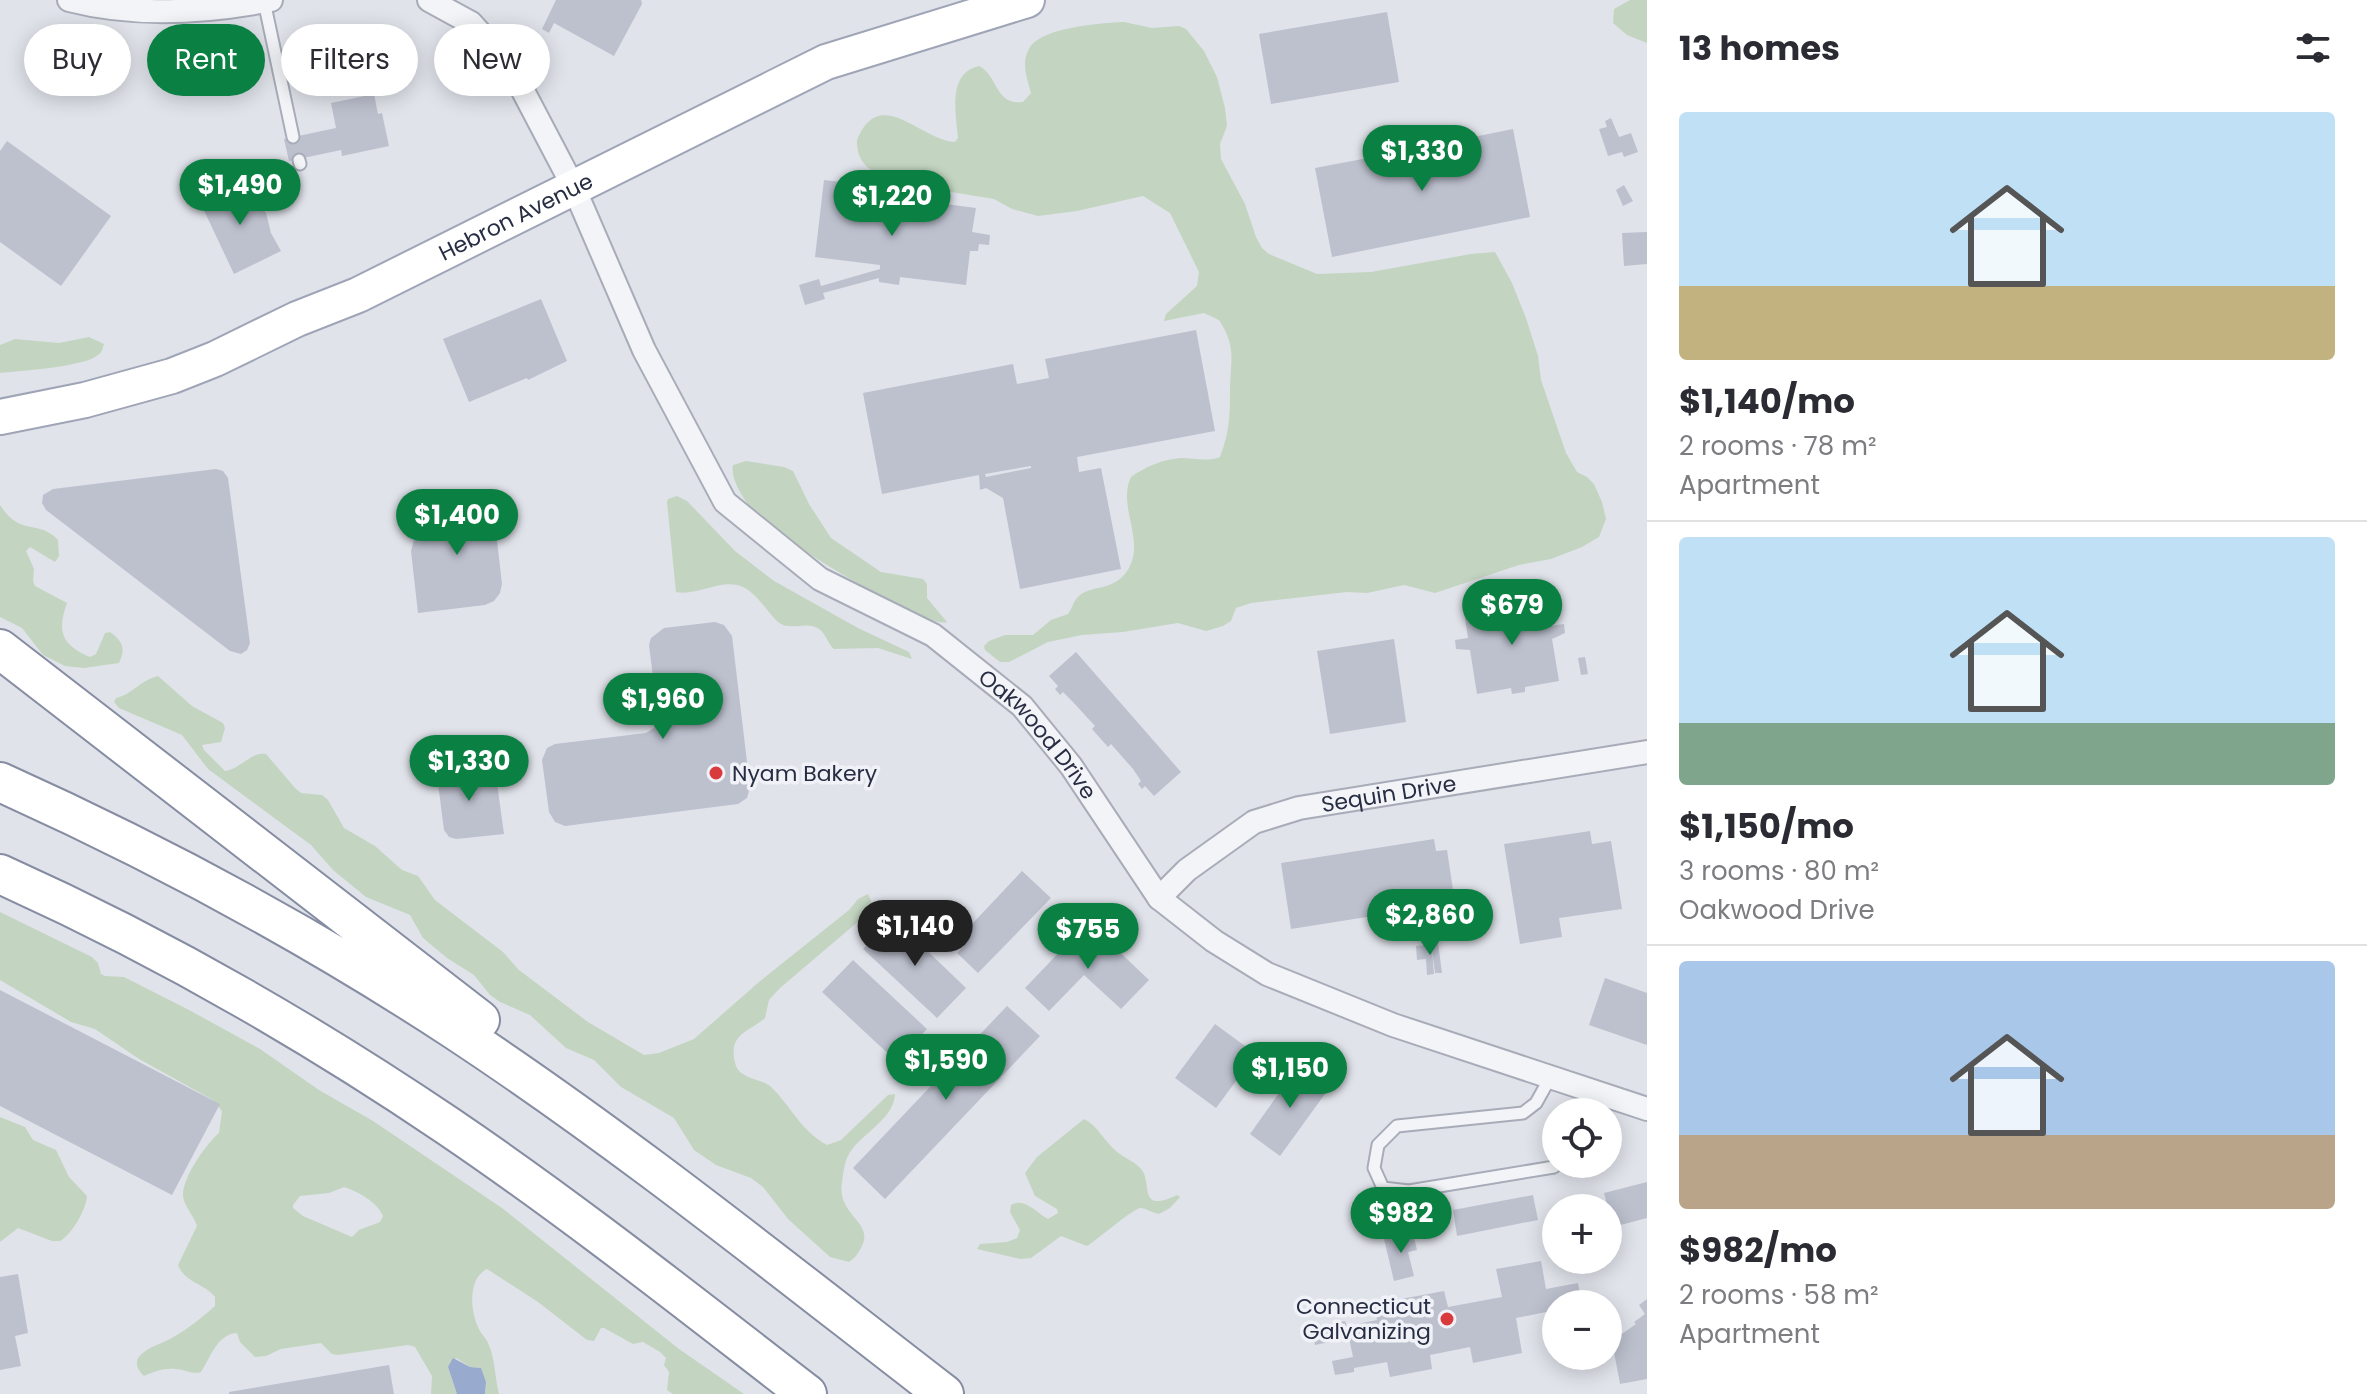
<!DOCTYPE html>
<html lang="en">
<head>
<meta charset="utf-8">
<style>
	body { margin:0; font-family:Poppins,sans-serif; background:#f7f7f7; color:#2b2b33; height:100vh; display:flex; flex-direction:column; font-size:30px; white-space:nowrap }
	* { box-sizing:border-box; margin:0 }
	p { font-size:26px; color:#7c7c81 }
	.icon { flex:none; width:44px; height:44px; fill:none; stroke:currentColor; stroke-width:2; stroke-linecap:round; stroke-linejoin:round }
	.map { position:relative; flex:1; overflow:hidden }
	.panel { display:flex; flex-direction:column; background:#fff; width:720px }
	.panel>* { flex:none }
	.guide { position:absolute; left:24px; top:24px; width:760px; height:72px; display:flex; gap:16px }
	.tools { position:absolute; left:1542px; top:1098px; display:grid; gap:16px }
	.tools a { display:grid; place-items:center; width:80px; height:80px; border-radius:50%; background:#fff; box-shadow:0 4px 20px #0003; font-size:40px }
	.price { position:absolute; translate:-50% -68px; padding:0 18px; border-radius:28px; background:#0b8043; color:#fff; font-size:26px; line-height:52px; filter:drop-shadow(0 2px 4px #0008) }
	.price::after { content:''; position:absolute; left:50%; top:48px; width:24px; height:18px; margin-left:-12px; background:inherit; clip-path:polygon(0 0,100% 0,50% 100%) }
	.price.active { background:#222; color:#fff }
	ul { padding:0; list-style:none }
	li { display:grid; align-content:center; gap:16px; height:424px; padding:0 32px }
	li+li { border-top:2px solid #e1e1e2 }
	li span { display:grid; place-items:center; height:248px; border-radius:8px; color:#555 }
	li>.icon { margin-inline-start:auto }
	span .icon { width:144px; height:144px; fill:#fffc; stroke-width:1 }
	li b { font-size:34px }
	h2 { display:flex; justify-content:space-between; align-items:center; height:96px; padding:0 32px; font-size:34px }
	.chip { padding:0 28px; border-radius:36px; background:#fff; box-shadow:0 4px 20px #0003; font-size:28px; line-height:72px }
	.chip.active { background:#0b8043; color:#fff }
	main { display:flex; flex:1; min-height:0 }
	.map>svg:first-child { display:block }
	.green { fill:#c3d5c1; fill-rule:evenodd }
	.water { fill:#98aacd }
	.building { fill:#bdc1ce; fill-rule:evenodd }
	.lines { fill:none; stroke-linecap:round; stroke-linejoin:round }
	.lane-casing { stroke:#a8acb8; stroke-width:15 }
	.street-casing { stroke:#a8acb8; stroke-width:26 }
	.primary-casing { stroke:#9fa5b7; stroke-width:38 }
	.highway-casing { stroke:#868da2; stroke-width:42 }
	.lane { stroke:#f3f4f8; stroke-width:11 }
	.street { stroke:#f3f4f8; stroke-width:22 }
	.primary { stroke:#fff; stroke-width:34 }
	.highway { stroke:#fff; stroke-width:38 }
	.poi-dot { fill:#d93b3c; stroke:#f0f2f8; stroke-width:3 }
	.labels { text-anchor:middle; stroke-width:7; stroke-linejoin:round; paint-order:stroke }
	.street-label { font-size:22px; fill:#272d43; stroke:#f0f2f8 }
	.poi-label { font-size:22px; fill:#272d43; stroke:#f0f2f8; text-anchor:start }
</style>
</head>
<body>
<main>
<div class="map">
<svg width="1647" height="1394" viewBox="0 0 1647 1394">
	<rect width="100%" height="100%" fill="#e0e3ea"/>
	<path class="green" d="M1630,0H1647V43L1627,35L1613,23L1614,9Z
		M1124,22L1152,28L1179,26L1186,29L1204,51L1217,77L1225,108L1227,126L1220,144L1221,159L1245,204L1256,237L1262,248L1269,254L1317,274L1371,272L1471,254L1495,252L1512,283L1526,318L1538,356L1541,380L1566,453L1577,472L1587,477L1594,484L1602,502L1606,519L1599,537L1582,547L1551,559L1519,565L1435,593L1404,585L1367,593L1347,592L1251,603L1236,608L1231,621L1223,626L1206,631L1178,623L1123,632L1082,635L1048,642L1009,662H1000L985,650L984,646L989,641L1005,635H1033L1051,620L1068,614C1072,609 1073,602 1077,598C1089,583 1114,594 1129,568C1145,539 1117,506 1131,477C1145,467 1163,459 1181,458C1194,458 1207,462 1220,457C1230,431 1230,414 1230,387C1231,359 1236,346 1219,320L1204,313L1164,321L1166,314L1197,286L1199,272L1170,213L1143,196L1077,211L1038,216L1012,209L994,199L896,183C874,173 856,166 857,140C880,84 920,140 955,142L958,138C956,114 947,73 979,66C998,75 995,106 1023,102L1031,93C1027,78 1021,63 1029,49C1040,27 1102,23 1124,22Z
		M89,337L104,344C102,350 103,351 98,355C84,367 20,371 0,373V345L15,339L59,343Z
		M746,461L784,467L793,471L809,504L831,538L881,572L923,579L927,584V598L947,622C926,630 787,542 765,523C752,512 729,482 733,465Z
		M677,496L687,501L735,551L774,581L858,628L909,652L912,659L878,648L834,649C828,644 826,634 819,629C807,620 790,632 778,622C765,610 755,589 737,585C717,581 696,596 676,592L667,502L668,499Z
		M0,505C20,537 39,519 58,540L59,556L55,562L30,547L26,551L34,569L33,581L35,586L67,603C57,631 61,645 90,657L96,654L105,633L110,632C123,642 126,648 119,663L84,668L65,666L43,655L22,628L0,617Z
		M158,676L192,706L223,723L225,728L221,742L202,745L204,750L225,771C241,769 251,751 266,754L295,788L301,793L322,795L328,800L344,828L375,846L402,870L418,876L435,900L503,952L519,970L588,1022L644,1055L659,1053L694,1039L759,982L849,910L858,899L868,894L872,903L860,920L780,988L769,1000L765,1018C749,1032 731,1033 734,1058C735,1064 737,1071 743,1074C751,1080 763,1080 771,1087C792,1107 799,1129 827,1145L841,1140L888,1095L895,1094C894,1121 857,1135 847,1158C844,1165 843,1175 842,1182C836,1216 876,1222 861,1248C857,1255 855,1258 849,1262L830,1257L788,1219L763,1187L751,1178L716,1165L694,1150L674,1118L621,1087L594,1060L566,1048L530,1015L500,1002L490,995L474,975L447,958L423,938L410,915L366,897L333,870L311,845L208,769L182,735L119,708L114,702L116,698C133,694 139,681 158,676Z
		M0,912L92,957L98,963L101,974L105,976L124,977L189,1010L260,1049L319,1090L373,1121L502,1208L679,1349L744,1394H673L667,1390L669,1372L664,1365L666,1358L660,1352L643,1342L633,1344L604,1328H601L594,1341L587,1340L538,1302L487,1269C468,1278 470,1310 478,1327C480,1333 486,1338 488,1343C495,1358 495,1378 499,1394H485L486,1387L481,1368L470,1367L456,1358L448,1367L457,1394H431L432,1376L415,1347L408,1345L338,1355L332,1354L321,1343L281,1349L266,1356L255,1357L240,1342L237,1333C217,1334 211,1357 201,1372C191,1375 185,1369 175,1369C163,1368 154,1372 144,1376C121,1354 160,1345 172,1338C187,1329 202,1318 215,1306V1297C204,1283 185,1283 178,1265L197,1226C194,1216 184,1206 183,1196C182,1178 206,1144 219,1133L222,1111L213,1100L139,1059L95,1029L71,1022L0,980ZM344,1187C359,1192 377,1202 383,1216L380,1222L359,1230L352,1237L303,1216L293,1208V1205L300,1196L329,1193Z
		M0,1117L25,1127L33,1140L56,1150L69,1177L87,1196C86,1210 72,1234 60,1241H52L18,1228L0,1242Z
		M1084,1119C1098,1126 1104,1141 1116,1151C1124,1158 1136,1162 1142,1170C1152,1184 1138,1214 1177,1195L1180,1197L1170,1208L1159,1214C1153,1213 1146,1208 1140,1208C1133,1209 1098,1239 1087,1246L1061,1236L1031,1258L1020,1259L977,1249L980,1244L1007,1242L1017,1238L1020,1230L1010,1212L1011,1205C1024,1197 1036,1212 1048,1219L1058,1213L1057,1209L1035,1196L1025,1173L1037,1157Z"/>
	<path class="water" d="M453,1358L470,1367L481,1368L486,1382L485,1394H457L448,1367Z"/>
	<path class="building" d="M556,0H641L642,4L614,56L554,23L549,33L542,29Z
		M1387,12L1399,82L1271,104L1259,34Z
		M374,94L378,114L382,113L389,146L342,156L341,150L289,161L284,139L336,128L331,103Z
		M1611,118L1619,137L1631,133L1638,152L1624,157L1622,152L1608,156L1599,129L1607,127L1605,121Z
		M1513,129L1530,217L1332,257L1315,168L1410,150L1411,154L1424,151V147Z
		M7,141L111,216L61,286L0,242V151Z
		M246,180L255,199L266,213L271,233L281,251L234,274L200,202Z
		M824,180L893,188L891,205L906,207L907,199L976,208L972,232L990,235L989,245L979,244L978,251H970L966,285L900,277L899,285L879,282V278L823,293L825,299L805,305L799,285L819,279L821,286L880,269V265L815,257Z
		M1624,185L1633,201L1623,206L1616,190Z
		M1647,232V264L1624,266L1622,233Z
		M541,299L567,361L528,380L527,378L469,402L443,339Z
		M1196,330L1215,431L1077,457L1079,472L1101,468L1121,569L1020,589L1003,498L986,488L980,490L979,475L882,494L863,393L1013,364L1017,384L1049,378L1045,359ZM1031,466V468L986,477L985,474Z
		M216,469L223,471L228,478L250,643L247,650L241,654L230,651L46,510L42,503L43,495L53,489Z
		M492,497L502,584L500,593L494,601L485,605L418,613L411,551L417,528L425,516L442,504Z
		M1546,599L1550,626L1564,624L1565,633L1552,639L1559,681L1525,687V692L1512,694L1511,688L1477,694L1470,650L1456,649L1455,640L1468,638L1464,612Z
		M715,622L724,625L732,636L750,787L747,798L738,804L565,826L555,822L549,812L542,760L547,748L555,744L646,733L654,728L658,717L649,645L651,638L664,628Z
		M1394,639L1406,722L1330,734L1317,651Z
		M1076,652L1181,772L1154,796L1145,786L1142,789L1138,784L1141,781L1133,769L1111,744L1108,747L1092,729L1095,726L1072,701L1063,692L1060,695L1055,689L1058,686L1049,676Z
		M1585,657L1588,674L1581,675L1578,658Z
		M472,764L473,768L484,770L492,783H497L504,834L456,839L449,837L444,830L436,768Z
		M1590,831L1592,844L1611,841L1622,909L1559,918L1562,937L1520,944L1504,844Z
		M1434,839L1436,851L1447,850L1455,903L1291,929L1281,863Z
		M1022,871L1051,898L978,973L957,953L964,946L957,940Z
		M893,918L966,988L937,1018L863,949Z
		M1088,922L1149,980L1121,1009L1084,975L1049,1011L1025,988Z
		M1424,941H1431V944L1438,943L1442,973H1435L1432,949L1434,974L1427,975L1426,959L1417,960L1416,946L1425,945Z
		M853,960L927,1029L896,1061L822,992Z
		M1605,978L1647,993V1045L1589,1025Z
		M0,990L220,1104L172,1195L0,1106Z
		M1007,1006L1040,1036L885,1199L853,1168Z
		M1215,1024L1256,1054L1216,1108L1175,1078Z
		M1299,1065L1330,1087L1280,1156L1250,1134Z
		M1647,1182V1218L1613,1227L1604,1193Z
		M1533,1195L1538,1220L1457,1236L1453,1210Z
		M1413,1233L1417,1250L1408,1252L1414,1276L1394,1281L1384,1239Z
		M1541,1261L1546,1289L1578,1283L1582,1304H1556V1310L1516,1318L1522,1353L1473,1363L1470,1347L1430,1355L1432,1369L1390,1377L1387,1362L1354,1368V1372L1335,1375L1332,1361L1353,1357L1349,1338L1315,1345L1311,1327L1345,1321L1347,1326L1377,1320L1374,1304L1444,1291L1448,1307L1502,1297L1496,1269Z
		M18,1274L28,1333L15,1336L21,1366L0,1370V1277Z
		M1647,1299V1379L1620,1384L1612,1341L1636,1324L1634,1322L1645,1314L1639,1305Z
		M389,1365L394,1394H229V1392Z"/>
	<g class="lines">
		<defs>
			<path id="lane" d="M264,1L293,137
				M299,160L300,164
				M1550,1078L1536,1103L1523,1113L1397,1126L1378,1145L1374,1168L1383,1188L1409,1191L1554,1167"/>
			<g id="street">
				<path d="M69,0C135,17 204,13 271,0"/>
				<path id="s1" d="M429,0L471,23L510,66L574,188L644,350L725,502L820,579L933,635L1022,706L1071,766L1159,898L1214,941L1267,974L1393,1025L1647,1109"/>
				<path id="s2" d="M1159,898L1187,870L1254,822L1299,808L1647,752"/>
			</g>
			<g id="primary">
				<path id="s3" d="M0,417L85,400L172,376L215,359L297,319L358,295L826,62L1027,0"/>
			</g>
			<path id="highway" d="M0,649L480,1020
				M0,782C158,853 310,935 455,1030C625,1142 783,1270 944,1394
				M0,874C156,944 306,1030 448,1126C572,1210 689,1303 807,1394"/>
		</defs>
		<use href="#lane" class="lane-casing"/>
		<use href="#street" class="street-casing"/>
		<use href="#primary" class="primary-casing"/>
		<use href="#highway" class="highway-casing"/>
		<use href="#lane" class="lane"/>
		<use href="#street" class="street"/>
		<use href="#primary" class="primary"/>
		<use href="#highway" class="highway"/>
	</g>
	<g class="poi-dot">
		<circle cx="716" cy="773" r="8"/>
		<circle cx="1447" cy="1319" r="8"/>
	</g>
	<g class="labels">
		<g class="street-label">
			<text dy="8" stroke="none"><textPath href="#s3" startOffset="556">Hebron Avenue</textPath></text>
			<text dy="8" stroke="none"><textPath href="#s1" startOffset="986">Oakwood Drive</textPath></text>
			<text dy="8" stroke="none"><textPath href="#s2" startOffset="260">Sequin Drive</textPath></text>
		</g>
		<g class="poi-label">
			<text x="732" y="781">Nyam Bakery</text>
			<text x="1431" y="1314" text-anchor="end">Connecticut<tspan x="1431" dy="25">Galvanizing</tspan></text>
		</g>
	</g>
</svg>
<div class="tools">
<a><svg class="icon" aria-label="locate" viewBox="0 0 24 24"><circle cx="12" cy="12" r="6"/><path d="M12 2v4M12 18v4M2 12h4M18 12h4"/></svg></a>
<a>+</a>
<a>−</a>
</div>
<b class="price" style="left:1422px;top:193px">$1,330</b>
<b class="price" style="left:240px;top:227px">$1,490</b>
<b class="price" style="left:892px;top:238px">$1,220</b>
<b class="price" style="left:457px;top:557px">$1,400</b>
<b class="price" style="left:1512px;top:647px">$679</b>
<b class="price" style="left:663px;top:741px">$1,960</b>
<b class="price" style="left:469px;top:803px">$1,330</b>
<b class="price" style="left:1430px;top:957px">$2,860</b>
<b class="price active" style="left:915px;top:968px">$1,140</b>
<b class="price" style="left:1088px;top:971px">$755</b>
<b class="price" style="left:946px;top:1102px">$1,590</b>
<b class="price" style="left:1290px;top:1110px">$1,150</b>
<b class="price" style="left:1401px;top:1255px">$982</b>
<div class="guide">
<a class="chip">Buy</a>
<a class="chip active">Rent</a>
<a class="chip">Filters</a>
<a class="chip">New</a>
</div>
</div>
<section class="panel">
<h2>13 homes<svg class="icon" aria-label="filters" viewBox="0 0 24 24"><path d="M4 7h16M4 17h16"/><circle cx="9" cy="7" r="2"/><circle cx="15" cy="17" r="2"/></svg></h2>
<ul>
<li><span style="background:linear-gradient(#bfe0f5 70%,#c2b280 0)"><svg class="icon" aria-label="home" viewBox="0 0 24 24"><path d="M3 11l9-7 9 7M6 9v11h12V9"/></svg></span><div><b>$1,140/mo</b><p>2 rooms · 78 m²</p><p>Apartment</p></div></li>
<li><span style="background:linear-gradient(#bfe0f5 75%,#7fa58c 0)"><svg class="icon" aria-label="home" viewBox="0 0 24 24"><path d="M3 11l9-7 9 7M6 9v11h12V9"/></svg></span><div><b>$1,150/mo</b><p>3 rooms · 80 m²</p><p>Oakwood Drive</p></div></li>
<li><span style="background:linear-gradient(#a9c7e8 70%,#b9a48a 0)"><svg class="icon" aria-label="home" viewBox="0 0 24 24"><path d="M3 11l9-7 9 7M6 9v11h12V9"/></svg></span><div><b>$982/mo</b><p>2 rooms · 58 m²</p><p>Apartment</p></div></li>
</ul>
</section>
</main>
</body>
</html>
